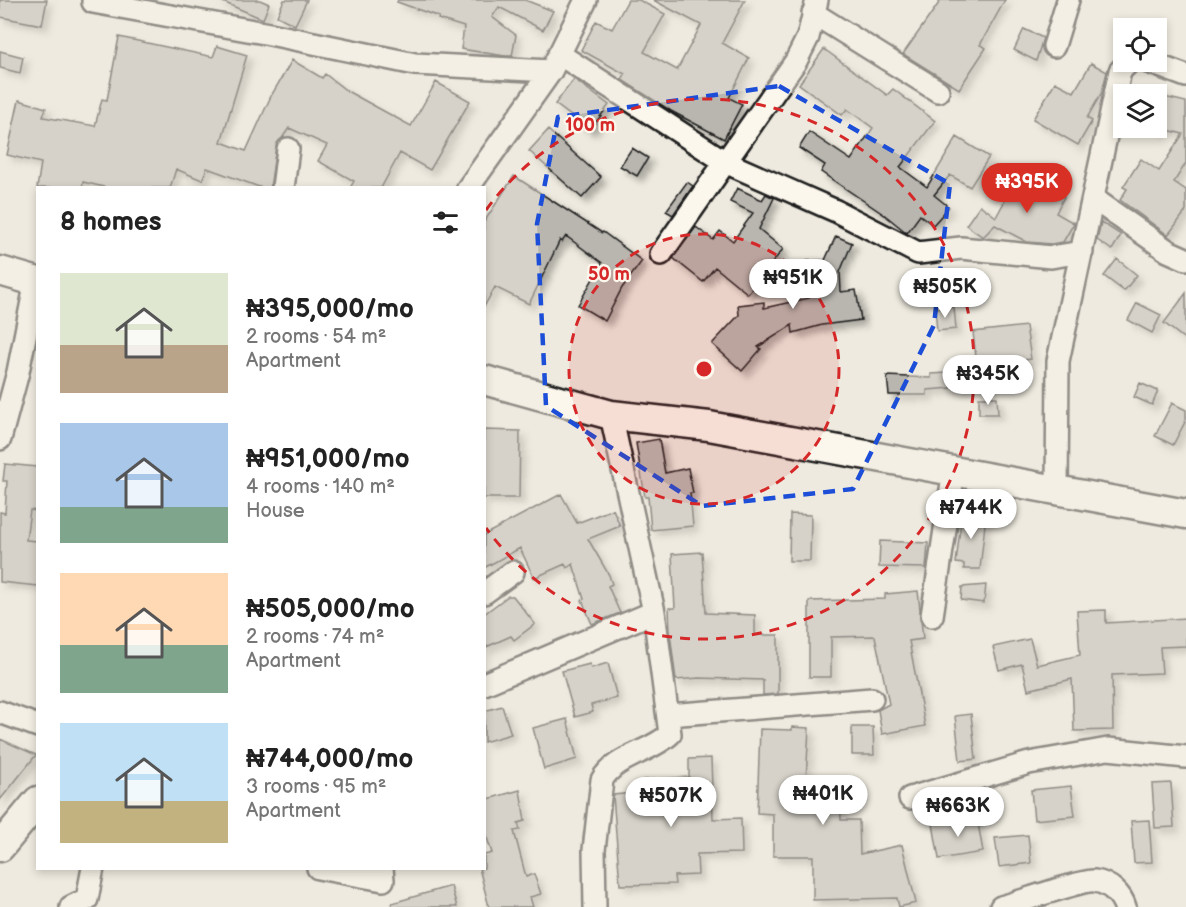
<!DOCTYPE html>
<html lang="en">
<head>
<meta charset="utf-8">
<style>
	body { margin:0; font-family:"Balsamiq Sans",sans-serif; background:#f6f6f6; color:#222; height:100vh; display:flex; flex-direction:column; font-size:22px; white-space:nowrap }
	* { box-sizing:border-box; margin:0 }
	p { font-size:20px; color:#767676 }
	.icon { flex:none; width:33px; height:33px; fill:none; stroke:currentColor; stroke-width:2; stroke-linecap:round; stroke-linejoin:round }
	.map { position:relative; flex:1; overflow:hidden }
	.details { position:absolute; left:36px; top:186px; width:450px; height:684px; display:flex; flex-direction:column; background:#fff; border-radius:0px; box-shadow:0 3px 9px #0003 }
	.details>* { flex:none }
	.fabs { position:absolute; left:1113px; top:18px; display:grid; gap:12px }
	.fabs a { display:grid; place-items:center; width:54px; height:54px; border-radius:0px; background:#fff; box-shadow:0 3px 9px #0003; font-size:30px }
	.price { position:absolute; translate:-50% -51px; padding:0 14px; border-radius:21px; background:#fff; color:#222; font-size:20px; line-height:39px; filter:drop-shadow(0 2px 3px #0008) }
	.price::after { content:''; position:absolute; left:50%; top:36px; width:18px; height:14px; margin-left:-9px; background:inherit; clip-path:polygon(0 0,100% 0,50% 100%) }
	.price.on { background:#d93025; color:#fff }
	ul { padding:0; list-style:none }
	li { display:flex; align-items:center; gap:18px; height:150px; padding:0 24px }
	li span { display:grid; place-items:center; flex:none; width:168px; height:120px; border-radius:0px; color:#555 }
	li>.icon { margin-inline-start:auto }
	span .icon { width:72px; height:72px; fill:#fffc; stroke-width:1 }
	li b { font-size:26px }
	h2 { display:flex; justify-content:space-between; align-items:center; height:72px; padding:0 24px; font-size:26px }
	.map>svg:first-child { display:block }
	.building { fill:#b9b6af; stroke:#1c1c1c; stroke-width:1.5; filter:url(#shadow) }
	.lines { fill:none; stroke-linecap:round; stroke-linejoin:round }
	.street-casing { stroke:#1c1c1c; stroke-width:26 }
	.secondary-casing { stroke:#1c1c1c; stroke-width:33 }
	.street { stroke:#fbf7ec; stroke-width:21 }
	.secondary { stroke:#fbf7ec; stroke-width:28 }
	.marked { fill:none; stroke:#1d4ed8; stroke-width:4.5; stroke-dasharray:12 8; stroke-linejoin:round }
	.ring { fill:none; stroke:#d62828; stroke-width:3; stroke-dasharray:10 8 }
	.centre { fill:#d62828; stroke:#fbf7ec; stroke-width:3 }
	.ring-label { font-size:18px; text-anchor:middle; font-weight:bold; fill:#d62828; stroke:#fbf7ec; stroke-width:4.5; stroke-linejoin:round; paint-order:stroke }
</style>
</head>
<body>
<div class="map">
<svg width="1186" height="907" viewBox="0 0 1186 907">
	<defs>
		<filter id="shadow"><feDropShadow dx="5.5" dy="5.5" stdDeviation="3" flood-color="#0004"/></filter>
	</defs>
	<rect width="100%" height="100%" fill="#eeeadf"/>
	<filter id="ink" filterUnits="userSpaceOnUse"><feTurbulence type="fractalNoise" baseFrequency=".0167" numOctaves="2"/><feDisplacementMap in="SourceGraphic" scale="12" xChannelSelector="R" yChannelSelector="G"/><feConvolveMatrix kernelMatrix="1 2 1 2 8 2 1 2 1" color-interpolation-filters="sRGB"/></filter>
	<g filter="url(#ink)">
		<path class="building" d="M0,0H47L42,25L0,17Z
			M218,0H260L269,4L263,19Z
			M284,0H307L295,25L277,16Z
			M398,0H525L553,11L543,30L499,7L492,17L516,35L512,56H505L461,49L464,27L438,19L439,17L397,2Z
			M628,0H639L665,14L644,52L677,70L701,25L653,0H745L722,43L749,58L729,98L742,104L724,139L671,111L622,80L625,74L581,50L596,21L612,29Z
			M941,0H1005L980,45L986,48L959,89L903,54Z
			M1024,29L1043,38L1036,61L1014,50Z
			M119,37L213,57L217,46L247,55L221,142L246,151L271,96L292,60L322,78L325,74L347,91L411,126L436,82L470,101L430,170L400,153L381,188H350L354,181L318,161L327,145L289,128L276,147L270,188H262L207,168L202,180L176,169L170,188H108L83,182L82,188H37L41,163L7,155L19,100L46,108L43,117L95,126L102,99L107,100Z
			M824,49L887,95L893,89L935,121L900,167L927,187L957,137L989,157L970,187L950,175L934,195L949,207L933,225L920,215L907,233L886,216L821,172L825,165L799,148L809,132L851,160L873,128L847,109L842,115L799,84Z
			M0,51L23,57L20,73L0,68Z
			M1091,63L1107,72L1102,92L1087,118L1092,121L1078,145L1033,119L1055,82L1074,92Z
			M574,79L609,105L590,130L555,104Z
			M1156,95L1186,102V163L1174,182L1186,190V211L1168,235L1120,200L1127,189L1123,187L1141,159L1159,171L1183,134L1156,127Z
			M548,130L601,177L582,198L529,151Z
			M632,148L648,158L637,176L620,166Z
			M1020,173L1064,197L1056,213L1074,223L1063,242L1051,244L1027,242L995,225L983,237L966,225L980,205L996,217Z
			M514,176L602,233L603,232L642,261L622,288L605,321L578,305L602,263L566,236L562,242L560,240L529,304L495,287L484,307V222Z
			M687,182L693,186L673,215L666,211Z
			M737,188L762,200L766,194L774,198L759,229L783,249L748,294L715,267L703,282L673,258L696,227L713,240L720,231L733,241L753,213L730,202Z
			M1101,222L1121,235L1112,250L1097,240Z
			M836,236L852,243L840,272L841,292L856,290L861,320L822,325L793,333L792,325L758,347L761,349L742,371L712,344L739,315L738,305L764,302V308L809,298L807,261L825,260Z
			M1117,259L1137,275L1124,291L1104,276Z
			M1186,293V340L1164,323Z
			M1137,303L1161,315L1152,333L1128,320Z
			M954,307L956,329L937,331L935,308Z
			M1026,326L1031,359L977,366L973,332Z
			M964,372L965,387L927,390V395H889L887,376L931,378V374Z
			M1140,383L1158,391L1152,405L1134,397Z
			M979,397H997L998,414H979Z
			M1172,403L1186,410V420L1173,445L1155,436Z
			M484,430L520,431L519,498H484Z
			M659,439L665,473L688,468L693,493H690L693,526L651,530L648,497H645L636,443Z
			M5,464L38,467V511L30,510L26,540L38,541V586L0,582V512L5,513L7,481H3Z
			M561,494L577,523L613,509L620,526L588,539L609,575L612,584L608,586L620,613L592,624L582,600L584,599L573,564L567,568L565,564L534,578L520,548L484,568V535Z
			M962,512L986,515L980,569H964V564L956,563Z
			M790,514L811,515L810,561H789Z
			M880,541L928,543L926,568L879,567Z
			M702,552L706,613L755,615V635H778V694L763,695V680L699,678L676,680L670,633L669,608H675L672,554Z
			M986,585L984,603L961,600L962,587Z
			M918,591L923,639L909,641L925,726L882,734L878,710L889,704L875,636L831,637V677H809V601L885,599V594Z
			M508,596H513L535,624L514,640L511,636L484,648V614Z
			M1106,610V623L1186,618V646L1160,647L1162,673L1112,675L1113,730L1074,731L1072,679L1028,690L1022,664L999,670L993,647L1030,639L1037,665L1080,655L1077,611Z
			M608,663L617,698L591,705L593,712L575,717L562,671L590,664L591,668Z
			M502,706L511,734L484,742V711Z
			M971,714L976,759L960,761L955,716Z
			M567,719L577,759L544,769L533,728Z
			M792,727L809,728L806,779H840L841,820H859L860,854L902,845L916,903L899,907L897,898L813,900V856H773V814L757,813L760,729L792,730Z
			M852,727H873L874,755H852Z
			M0,739L36,755L0,800Z
			M711,758L713,819L741,818L742,853L697,854L698,875L674,876L675,884L620,885L613,795L645,792L644,780L689,777V759Z
			M1171,783L1174,827L1155,828L1152,784Z
			M1071,786L1075,816L1034,820L1031,790Z
			M520,790L525,821L518,823L520,830L514,831L526,877L534,874L541,894L530,897L533,907H489L479,868H484V855L492,853L484,829V800Z
			M977,817L983,852L939,859L933,824Z
			M1149,820L1152,862L1134,863L1131,821Z
			M1028,835L1031,863L999,867L995,838Z
			M451,886L457,907H392V903Z"/>
		<g class="lines">
			<defs>
				<path id="street" d="M93,2L270,34L415,64L551,71
					M813,13L938,91
					M1054,46L1068,0
					M559,54L727,163L836,211L918,253L961,248L1051,257L1082,252
					M1148,62L1186,76
					M283,188L288,149
					M468,188L551,71L586,0
					M1094,199L1168,251L1186,259
					M661,254L796,61L808,37L817,0
					M0,439L18,372L36,281
					M1057,490L1058,361L1120,71L1129,62
					M484,593L513,572
					M932,616L954,470
					M484,684L654,612
					M0,712L38,726
					M668,715L872,699
					M910,798L1029,763L1108,749L1186,757
					M318,868L383,880L382,868
					M71,907L87,899L93,868
					M595,907L594,850L602,780C614,757 651,752 670,734L654,612L611,415
					M1001,907C1017,903 1084,879 1095,881C1109,883 1121,894 1125,907"/>
				<path id="secondary" d="M0,271L38,282
					M484,380L611,415L709,426L1186,514
					M0,847L38,801"/>
			</defs>
			<use href="#street" class="street-casing"/>
			<use href="#secondary" class="secondary-casing"/>
			<use href="#street" class="street"/>
			<use href="#secondary" class="secondary"/>
		</g>
	</g>
	<path d="M0 0H1186V907H0ZM779,86L950,184L934,325L853,489L702,506L546,406L537,224L558,117Z" fill="#eeeadf" fill-opacity=".55" fill-rule="evenodd"/>
	<path class="marked" d="M779,86L950,184L934,325L853,489L702,506L546,406L537,224L558,117Z"/>
	<circle cx="704" cy="369" r="135" fill="#d62828" fill-opacity=".12"/>
	<g class="ring">
		<circle cx="704" cy="369" r="135"/>
		<path d="M486 210A270 270 0 1 1 486 528"/>
	</g>
	<circle cx="704" cy="369" r="9" class="centre"/>
	<g class="ring-label">
		<text x="590" y="131">100 m</text>
		<text x="609" y="280">50 m</text>
	</g>
</svg>
<div class="fabs">
<a><svg class="icon" aria-label="locate" viewBox="0 0 24 24"><circle cx="12" cy="12" r="6"/><path d="M12 2v4M12 18v4M2 12h4M18 12h4"/></svg></a>
<a><svg class="icon" aria-label="layers" viewBox="0 0 24 24"><path d="M12 4l9 5-9 5-9-5zM3 14l9 5 9-5"/></svg></a>
</div>
<b class="price on" style="left:1027px;top:214px">₦395K</b>
<b class="price" style="left:793px;top:310px">₦951K</b>
<b class="price" style="left:945px;top:319px">₦505K</b>
<b class="price" style="left:988px;top:406px">₦345K</b>
<b class="price" style="left:971px;top:540px">₦744K</b>
<b class="price" style="left:823px;top:826px">₦401K</b>
<b class="price" style="left:671px;top:828px">₦507K</b>
<b class="price" style="left:958px;top:838px">₦663K</b>
<section class="details">
<h2>8 homes<svg class="icon" aria-label="filters" viewBox="0 0 24 24"><path d="M4 7h16M4 17h16"/><circle cx="9" cy="7" r="2"/><circle cx="15" cy="17" r="2"/></svg></h2>
<ul>
<li><span style="background:linear-gradient(#dfe7d0 60%,#b9a48a 0)"><svg class="icon" aria-label="home" viewBox="0 0 24 24"><path d="M3 11l9-7 9 7M6 9v11h12V9"/></svg></span><div><b>₦395,000/mo</b><p>2 rooms · 54 m²</p><p>Apartment</p></div></li>
<li><span style="background:linear-gradient(#a9c7e8 70%,#7fa58c 0)"><svg class="icon" aria-label="home" viewBox="0 0 24 24"><path d="M3 11l9-7 9 7M6 9v11h12V9"/></svg></span><div><b>₦951,000/mo</b><p>4 rooms · 140 m²</p><p>House</p></div></li>
<li><span style="background:linear-gradient(#ffd9b3 60%,#7fa58c 0)"><svg class="icon" aria-label="home" viewBox="0 0 24 24"><path d="M3 11l9-7 9 7M6 9v11h12V9"/></svg></span><div><b>₦505,000/mo</b><p>2 rooms · 74 m²</p><p>Apartment</p></div></li>
<li><span style="background:linear-gradient(#bfe0f5 65%,#c2b280 0)"><svg class="icon" aria-label="home" viewBox="0 0 24 24"><path d="M3 11l9-7 9 7M6 9v11h12V9"/></svg></span><div><b>₦744,000/mo</b><p>3 rooms · 95 m²</p><p>Apartment</p></div></li>
</ul>
</section>
</div>
</body>
</html>
